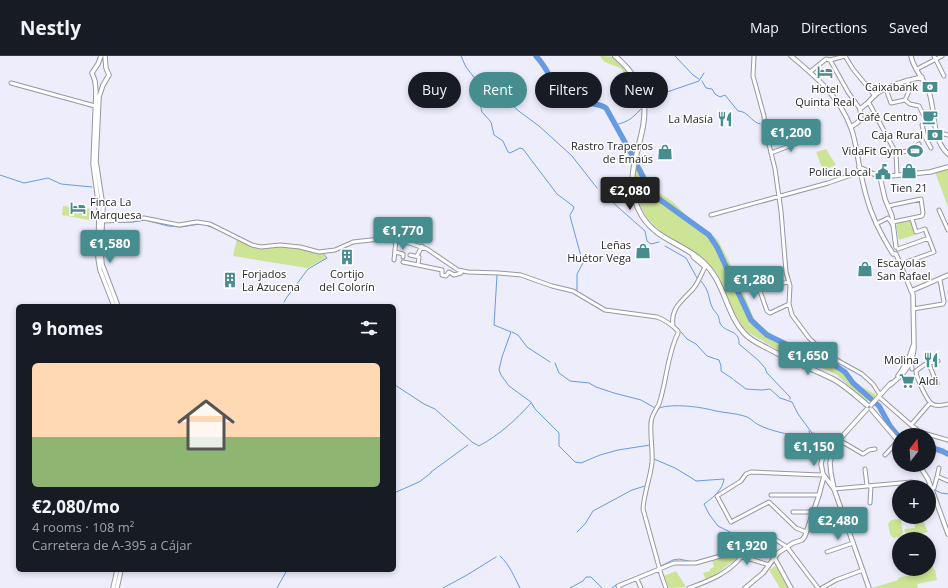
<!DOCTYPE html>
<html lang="en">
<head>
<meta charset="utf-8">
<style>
	body { margin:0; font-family:"Open Sans",sans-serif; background:#20242c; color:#f1f3f6; height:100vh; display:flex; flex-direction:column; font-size:15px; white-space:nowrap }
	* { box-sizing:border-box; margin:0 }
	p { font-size:13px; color:#9ea1a6 }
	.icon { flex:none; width:22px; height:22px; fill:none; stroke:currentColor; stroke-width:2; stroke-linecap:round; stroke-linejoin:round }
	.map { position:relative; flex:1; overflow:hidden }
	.drawer { position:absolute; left:16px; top:248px; width:380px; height:268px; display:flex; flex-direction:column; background:#171b24; border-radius:6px; box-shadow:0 2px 6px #0003 }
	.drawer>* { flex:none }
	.guide { position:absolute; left:408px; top:16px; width:380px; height:36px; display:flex; gap:8px }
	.needle { width:26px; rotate:17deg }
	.tools { position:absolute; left:892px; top:372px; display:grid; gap:8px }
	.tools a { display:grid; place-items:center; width:44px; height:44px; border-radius:50%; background:#171b24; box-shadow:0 2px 6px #0003; font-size:20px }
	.price { position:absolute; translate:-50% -34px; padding:0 9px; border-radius:4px; background:#458d8f; color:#fff; font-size:13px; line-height:26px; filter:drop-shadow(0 1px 2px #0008) }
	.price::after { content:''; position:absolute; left:50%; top:24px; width:12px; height:9px; margin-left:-6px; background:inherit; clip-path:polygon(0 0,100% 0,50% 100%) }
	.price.current { background:#222; color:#fff }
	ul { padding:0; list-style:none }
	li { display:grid; align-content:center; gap:8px; height:212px; padding:0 16px }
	li span { display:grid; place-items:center; height:124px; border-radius:6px; color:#555 }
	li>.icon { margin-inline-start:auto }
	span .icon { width:72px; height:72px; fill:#fffc; stroke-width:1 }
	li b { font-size:17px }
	h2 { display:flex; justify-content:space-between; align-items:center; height:48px; padding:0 16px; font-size:17px }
	.pill { padding:0 14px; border-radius:18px; background:#171b24; box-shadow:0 2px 6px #0003; font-size:14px; line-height:36px }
	.pill.current { background:#458d8f; color:#fff }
	header { display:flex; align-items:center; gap:24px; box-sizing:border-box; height:56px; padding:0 20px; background:#171b24; border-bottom:1px solid #363941 }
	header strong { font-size:19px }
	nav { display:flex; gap:22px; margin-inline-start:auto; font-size:14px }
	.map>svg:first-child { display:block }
	.green { fill:#cde497 }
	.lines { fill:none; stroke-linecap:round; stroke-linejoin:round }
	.stream { stroke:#669ae4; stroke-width:1 }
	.river { stroke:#669ae4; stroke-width:5.5 }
	.minor-tunnel { stroke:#c6c5d2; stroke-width:3; stroke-dasharray:3 1.5; stroke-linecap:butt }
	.minor-casing { stroke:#9796a3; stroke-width:5 }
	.tertiary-casing { stroke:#9796a3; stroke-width:5.5 }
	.secondary-casing { stroke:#9796a3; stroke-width:6 }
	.minor { stroke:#fff; stroke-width:3 }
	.tertiary { stroke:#fff; stroke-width:3.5 }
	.secondary { stroke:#fff; stroke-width:4 }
	.labels { text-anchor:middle; stroke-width:3; stroke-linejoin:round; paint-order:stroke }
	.poi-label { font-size:11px; fill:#26262b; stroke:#fff; text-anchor:end }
</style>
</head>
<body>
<header>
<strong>Nestly</strong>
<nav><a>Map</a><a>Directions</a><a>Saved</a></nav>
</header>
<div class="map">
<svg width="948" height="532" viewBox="0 0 948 532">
	<rect width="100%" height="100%" fill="#eeedfc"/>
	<path class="green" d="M600,0C604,0 609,0 613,1C626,9 638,27 641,42L635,33L621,21L623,16L622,13C614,8 604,9 600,0Z
		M826,93L836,109L823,114L816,96Z
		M637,104L654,133L673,146L688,161L718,184L739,225L754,263C774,285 802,292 827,305L829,304L834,305L857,328L875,338V342L866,345L837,319L820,311L812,310L783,297L749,277L742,270L735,258L719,221L710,209L693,195L665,180L647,162L638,145L635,125Z
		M948,113V151L935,116Z
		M63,150L90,153L89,164L62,159Z
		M911,165L915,179L899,184L896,170L898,167Z
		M237,182L254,191L263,193L278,190L300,192L322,197L326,202L307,212L233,200Z
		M922,462L928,476L910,479L905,476L904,473L915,472L914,463Z
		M899,463L901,464L903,477L899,481L893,482L890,478L888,468L891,464Z
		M729,499L737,502L712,521L706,524L703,517L710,515V513L714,511L712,505Z
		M932,508L934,514H935L937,524L917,528L918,532H872L898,524V522L914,518L915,520H918V515L916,514L929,513V509Z
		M777,509L789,532H780L769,514Z
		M676,515L686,531L669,532L664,520Z"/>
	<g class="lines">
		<path class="stream" d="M461,0L466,11L480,29L490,31L520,56L539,70L572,100L597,132
			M675,0L693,19L699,23
			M702,25L706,32L712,33L715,38L720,41L725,39L738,55C748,55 751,66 760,68
			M478,27L475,36L478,41L482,56L491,66L494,79L503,85L508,96L510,97L520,92L523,93L557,138L573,150L574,152L570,159
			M647,49L667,36L699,25L704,17
			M615,69C630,65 631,63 641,53
			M0,119L24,127L48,122L61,128L92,131
			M602,137L645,175L647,185L651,188L659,186
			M570,160L582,204L583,207L577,218V235
			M108,166H133L145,164L168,170L181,171L200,168
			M203,168L219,174
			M665,190L686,202L697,222
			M497,219L494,269L511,276L502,301L499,314L501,319L509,330L531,346L535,353L559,377V390L575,406L581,407L600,399L618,394L650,389
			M700,224C711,236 707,241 713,253C714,255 716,256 717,258C719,260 719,264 720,267C724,277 740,273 739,288L758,304L765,312L767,317L790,341V343
			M284,246L287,241L308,213L327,202L322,196
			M512,276L518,279L527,291L550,306
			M681,276L687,283L696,288L707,300L719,304L721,310V315L733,323
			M830,302L845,316
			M555,307L559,317L570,325L589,327L596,331L614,337L641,344L655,352
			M734,324L746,333L762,334L770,333L780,342L792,346L798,358L812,377L818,378L832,388
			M395,329L424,348L435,353L472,386L479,390C499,379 516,364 531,347
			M659,352C673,347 702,351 716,355C725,357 735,357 744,360C750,361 754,367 759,369C770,375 799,382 810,379L809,375
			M654,403L675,412L690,421L696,425L724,423C723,433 713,442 704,448L709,458L718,470L740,481L750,489L772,499
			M649,417L650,407
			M935,434L941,437L948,438
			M394,437L419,426L431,417V416L468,389
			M642,447L645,434
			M577,476L585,468L593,455L632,434L645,430
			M500,500C510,509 514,521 520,532
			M661,510L673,504L679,503L693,506L721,498L740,485L741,483
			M620,527L658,512
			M277,532L287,514
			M443,532L467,519L496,501
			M570,532L583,525L586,521H591L602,532
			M612,532L616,529"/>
		<path class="river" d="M536,0C543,8 553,22 551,33C550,37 548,39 548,43C554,48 556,45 562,45C575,47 595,45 606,52L631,97L647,129L659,143L709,179L717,191L751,264L767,279L798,294L833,308L845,316L853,327L879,350L890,370L899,381
			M929,391L942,395L948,398"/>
		<path class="minor-tunnel" d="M928,64L932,63"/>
		<defs>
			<path id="minor" d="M754,0L753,20L764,60L765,72L775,113L781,155L786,216L790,230L789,248L792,259L809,282L826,298L862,318L873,328L880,339
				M845,0L853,13L875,40
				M934,0L944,20
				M830,4L848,36L860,53
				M917,13L942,0
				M810,16L826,3L830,4L845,0
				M907,24L910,33L905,44L910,48L919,50L926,64L922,69L925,81L931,92
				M11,27L95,50
				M886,33L891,47L905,44
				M869,47L896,97L897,119
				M938,80L944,78L948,79
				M771,97L805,84
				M896,97L908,95L919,88
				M888,150L921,143L923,157L922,160L893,166
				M939,154L948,174
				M711,159L828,127L860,116
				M102,165L131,164L144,162L179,169L197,166L210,168L252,189L261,191L280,189L300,191L319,196L335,194L353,186L380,183L409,187L427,193L458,214L468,216L499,217L521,219L552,230L573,235L605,254L657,261C665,264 672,269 678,275V277C667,299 667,324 659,348C656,354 651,360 651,367C650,381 653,394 652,407C650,423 644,437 643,453L661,518L666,532
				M876,168L888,162L893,169
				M898,193L929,182
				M395,196L403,198V201
				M417,200L422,190
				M394,204L396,184
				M403,206L418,209L419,201L410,199
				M901,208L934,196L925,173L916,176L912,163
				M418,209L442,214V219L446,220L449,216L454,219L461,217V215
				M789,226L761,231L760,235L767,255L770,257L789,248
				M913,253L943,248L944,246L940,224
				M673,270C670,252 683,244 693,233C698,227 701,219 704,213L705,211L693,201L692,198
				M911,305L912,313
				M929,308L937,328
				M916,315C916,321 927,345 932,348C937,351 944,349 948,348
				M916,315L924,309L938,305
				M879,341L911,369L920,376L948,384
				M911,369L930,347
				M812,380L824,398
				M839,384L863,398L869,394L875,393
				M788,399H823
				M885,399L898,385
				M865,413L867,430
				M937,421L939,412
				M834,433L912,426L919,431
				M932,433L934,432L937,421H939L948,425
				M771,439H819
				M870,447L871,430
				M793,456H813
				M806,476L796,472L769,446L731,466L717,440L741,425L746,418L751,416L820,419L823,418
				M773,482L787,491L818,532
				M827,496L853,487
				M637,523L641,532
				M619,532L618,530L674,507H696L731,497L769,509
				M689,532C709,525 729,517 742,500
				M822,532L836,524L863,514"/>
			<path id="tertiary" d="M101,0L98,8L92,17L95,25L96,35L93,108L99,152L98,202L100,214L114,250
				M105,0L106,12L109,19L103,29L99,41L96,105L103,151L101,194L102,208L118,250
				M791,0C815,20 840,41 851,72C856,85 857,100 860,113C866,145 873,165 890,193L893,198H896
				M911,0C913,13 925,24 929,36C936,56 931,82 948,98
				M851,71L857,67L861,63L860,53C866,49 870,45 874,40C885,30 908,24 922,21
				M859,111L880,121L930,116L948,111
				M880,121L885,143L892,160L896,191
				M911,235L948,219
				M898,320L908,305L913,290
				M890,329C903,319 913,308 914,292L913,239L896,198
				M871,349L891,327
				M871,353L899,386
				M839,384L832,398L830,407L831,417L834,433L869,532
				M919,409L928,423L948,478
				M834,433L823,418L821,408L823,399L839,384L867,353
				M774,501L791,532
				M113,532L117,514
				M117,532L121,514
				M745,532L763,517L778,497L793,487L802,484L805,480L819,439L824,420"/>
			<path id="secondary" d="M615,0C683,58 607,103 642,160C657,184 682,187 702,205C725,225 725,256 744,277C750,284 759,288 767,292C788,304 811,312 833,323C846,330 856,340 867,349"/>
		</defs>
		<use href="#minor" class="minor-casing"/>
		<use href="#tertiary" class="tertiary-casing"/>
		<use href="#secondary" class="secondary-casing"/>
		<use href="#minor" class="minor"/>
		<use href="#tertiary" class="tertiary"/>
		<use href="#secondary" class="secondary"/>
	</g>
	<defs>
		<symbol id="hotel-bare" viewBox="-9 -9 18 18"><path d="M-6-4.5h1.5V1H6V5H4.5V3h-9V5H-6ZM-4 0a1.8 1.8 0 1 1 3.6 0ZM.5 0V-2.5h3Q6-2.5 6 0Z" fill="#458d8f" stroke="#fff" stroke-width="2.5" paint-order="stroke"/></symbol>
		<symbol id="bank-bare" viewBox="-9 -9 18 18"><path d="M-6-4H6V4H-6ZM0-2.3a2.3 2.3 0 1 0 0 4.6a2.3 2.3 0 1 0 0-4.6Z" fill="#458d8f" stroke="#fff" stroke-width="2.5" paint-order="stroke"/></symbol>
		<symbol id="cafe-bare" viewBox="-9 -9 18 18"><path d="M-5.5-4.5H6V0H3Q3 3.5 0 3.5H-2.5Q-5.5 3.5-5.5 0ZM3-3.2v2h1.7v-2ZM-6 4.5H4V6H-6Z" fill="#458d8f" stroke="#fff" stroke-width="2.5" paint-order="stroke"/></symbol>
		<symbol id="restaurant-bare" viewBox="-9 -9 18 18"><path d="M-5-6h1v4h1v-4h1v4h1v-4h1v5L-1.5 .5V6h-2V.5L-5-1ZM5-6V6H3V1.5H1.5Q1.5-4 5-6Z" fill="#458d8f" stroke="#fff" stroke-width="2.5" paint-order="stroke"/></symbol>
		<symbol id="stadium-bare" viewBox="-9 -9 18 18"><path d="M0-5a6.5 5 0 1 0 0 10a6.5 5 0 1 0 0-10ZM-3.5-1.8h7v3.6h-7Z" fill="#458d8f" stroke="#fff" stroke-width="2.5" paint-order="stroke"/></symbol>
		<symbol id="shop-bare" viewBox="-9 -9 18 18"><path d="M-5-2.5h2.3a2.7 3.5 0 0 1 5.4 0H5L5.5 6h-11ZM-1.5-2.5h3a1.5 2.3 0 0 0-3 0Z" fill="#458d8f" stroke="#fff" stroke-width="2.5" paint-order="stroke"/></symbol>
		<symbol id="civic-bare" viewBox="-9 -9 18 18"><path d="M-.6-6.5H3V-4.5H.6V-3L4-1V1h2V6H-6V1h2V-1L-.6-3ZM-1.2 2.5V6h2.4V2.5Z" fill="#458d8f" stroke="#fff" stroke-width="2.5" paint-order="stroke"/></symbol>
		<symbol id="building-bare" viewBox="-9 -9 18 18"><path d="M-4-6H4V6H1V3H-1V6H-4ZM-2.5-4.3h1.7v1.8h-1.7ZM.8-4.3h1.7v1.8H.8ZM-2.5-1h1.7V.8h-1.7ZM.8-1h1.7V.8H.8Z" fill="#458d8f" stroke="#fff" stroke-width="2.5" paint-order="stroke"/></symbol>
		<symbol id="supermarket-bare" viewBox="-9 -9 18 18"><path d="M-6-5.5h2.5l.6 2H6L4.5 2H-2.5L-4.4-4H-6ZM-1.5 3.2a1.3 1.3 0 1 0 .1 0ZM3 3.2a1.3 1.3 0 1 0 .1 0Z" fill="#458d8f" stroke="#fff" stroke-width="2.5" paint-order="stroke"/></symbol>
	</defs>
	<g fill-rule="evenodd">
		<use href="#hotel-bare" x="814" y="5" width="22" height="22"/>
		<use href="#bank-bare" x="919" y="20" width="22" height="22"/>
		<use href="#cafe-bare" x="919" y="50" width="22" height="22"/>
		<use href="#restaurant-bare" x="714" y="52" width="22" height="22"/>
		<use href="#bank-bare" x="924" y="68" width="22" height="22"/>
		<use href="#stadium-bare" x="904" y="84" width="22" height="22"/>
		<use href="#shop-bare" x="654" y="85" width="22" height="22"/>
		<use href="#shop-bare" x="898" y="104" width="22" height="22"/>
		<use href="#civic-bare" x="872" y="105" width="22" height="22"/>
		<use href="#hotel-bare" x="67" y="141" width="22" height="22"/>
		<use href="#shop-bare" x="632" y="184" width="22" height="22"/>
		<use href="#building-bare" x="336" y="190" width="22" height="22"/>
		<use href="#shop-bare" x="854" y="202" width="22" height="22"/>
		<use href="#building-bare" x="219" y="213" width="22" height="22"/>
		<use href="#restaurant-bare" x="920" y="293" width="22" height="22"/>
		<use href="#supermarket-bare" x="896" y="314" width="22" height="22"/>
	</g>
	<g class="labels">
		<g class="poi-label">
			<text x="918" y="35">Caixabank</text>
			<text x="825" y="37" text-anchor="middle">Hotel<tspan x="825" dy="13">Quinta Real</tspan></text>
			<text x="918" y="65">Café Centro</text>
			<text x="713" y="67">La Masía</text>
			<text x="923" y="83">Caja Rural</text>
			<text x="653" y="94">Rastro Traperos<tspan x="653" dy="13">de Emaús</tspan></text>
			<text x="903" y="99">VidaFit Gym</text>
			<text x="871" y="120">Policía Local</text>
			<text x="909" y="136" text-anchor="middle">Tien 21</text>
			<text x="90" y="150" text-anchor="start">Finca La<tspan x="90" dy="13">Marquesa</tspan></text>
			<text x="631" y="193">Leñas<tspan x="631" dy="13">Huétor Vega</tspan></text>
			<text x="877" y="211" text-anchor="start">Escayolas<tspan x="877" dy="13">San Rafael</tspan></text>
			<text x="242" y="222" text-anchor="start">Forjados<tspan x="242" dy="13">La Azucena</tspan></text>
			<text x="347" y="222" text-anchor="middle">Cortijo<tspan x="347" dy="13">del Colorín</tspan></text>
			<text x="919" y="308">Molina</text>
			<text x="919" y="329" text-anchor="start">Aldi</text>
		</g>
	</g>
</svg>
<div class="tools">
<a><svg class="needle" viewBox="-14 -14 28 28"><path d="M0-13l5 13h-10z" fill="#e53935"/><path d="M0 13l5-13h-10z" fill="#9ea1a6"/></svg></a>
<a>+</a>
<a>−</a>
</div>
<b class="price" style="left:791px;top:97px">€1,200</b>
<b class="price current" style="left:630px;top:155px">€2,080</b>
<b class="price" style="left:403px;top:195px">€1,770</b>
<b class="price" style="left:110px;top:208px">€1,580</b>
<b class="price" style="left:754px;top:244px">€1,280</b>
<b class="price" style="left:808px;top:320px">€1,650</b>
<b class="price" style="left:814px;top:411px">€1,150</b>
<b class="price" style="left:838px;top:485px">€2,480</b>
<b class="price" style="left:747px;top:510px">€1,920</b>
<div class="guide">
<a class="pill">Buy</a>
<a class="pill current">Rent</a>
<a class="pill">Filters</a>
<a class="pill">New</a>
</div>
<section class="drawer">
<h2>9 homes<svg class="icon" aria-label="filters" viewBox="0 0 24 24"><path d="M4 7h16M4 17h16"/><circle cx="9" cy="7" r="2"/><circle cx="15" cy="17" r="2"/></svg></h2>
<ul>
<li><span style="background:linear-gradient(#ffd9b3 60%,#8fb573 0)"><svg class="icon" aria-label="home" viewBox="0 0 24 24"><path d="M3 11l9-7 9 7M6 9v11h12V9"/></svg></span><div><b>€2,080/mo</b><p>4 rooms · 108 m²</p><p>Carretera de A-395 a Cájar</p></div></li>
</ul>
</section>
</div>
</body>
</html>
